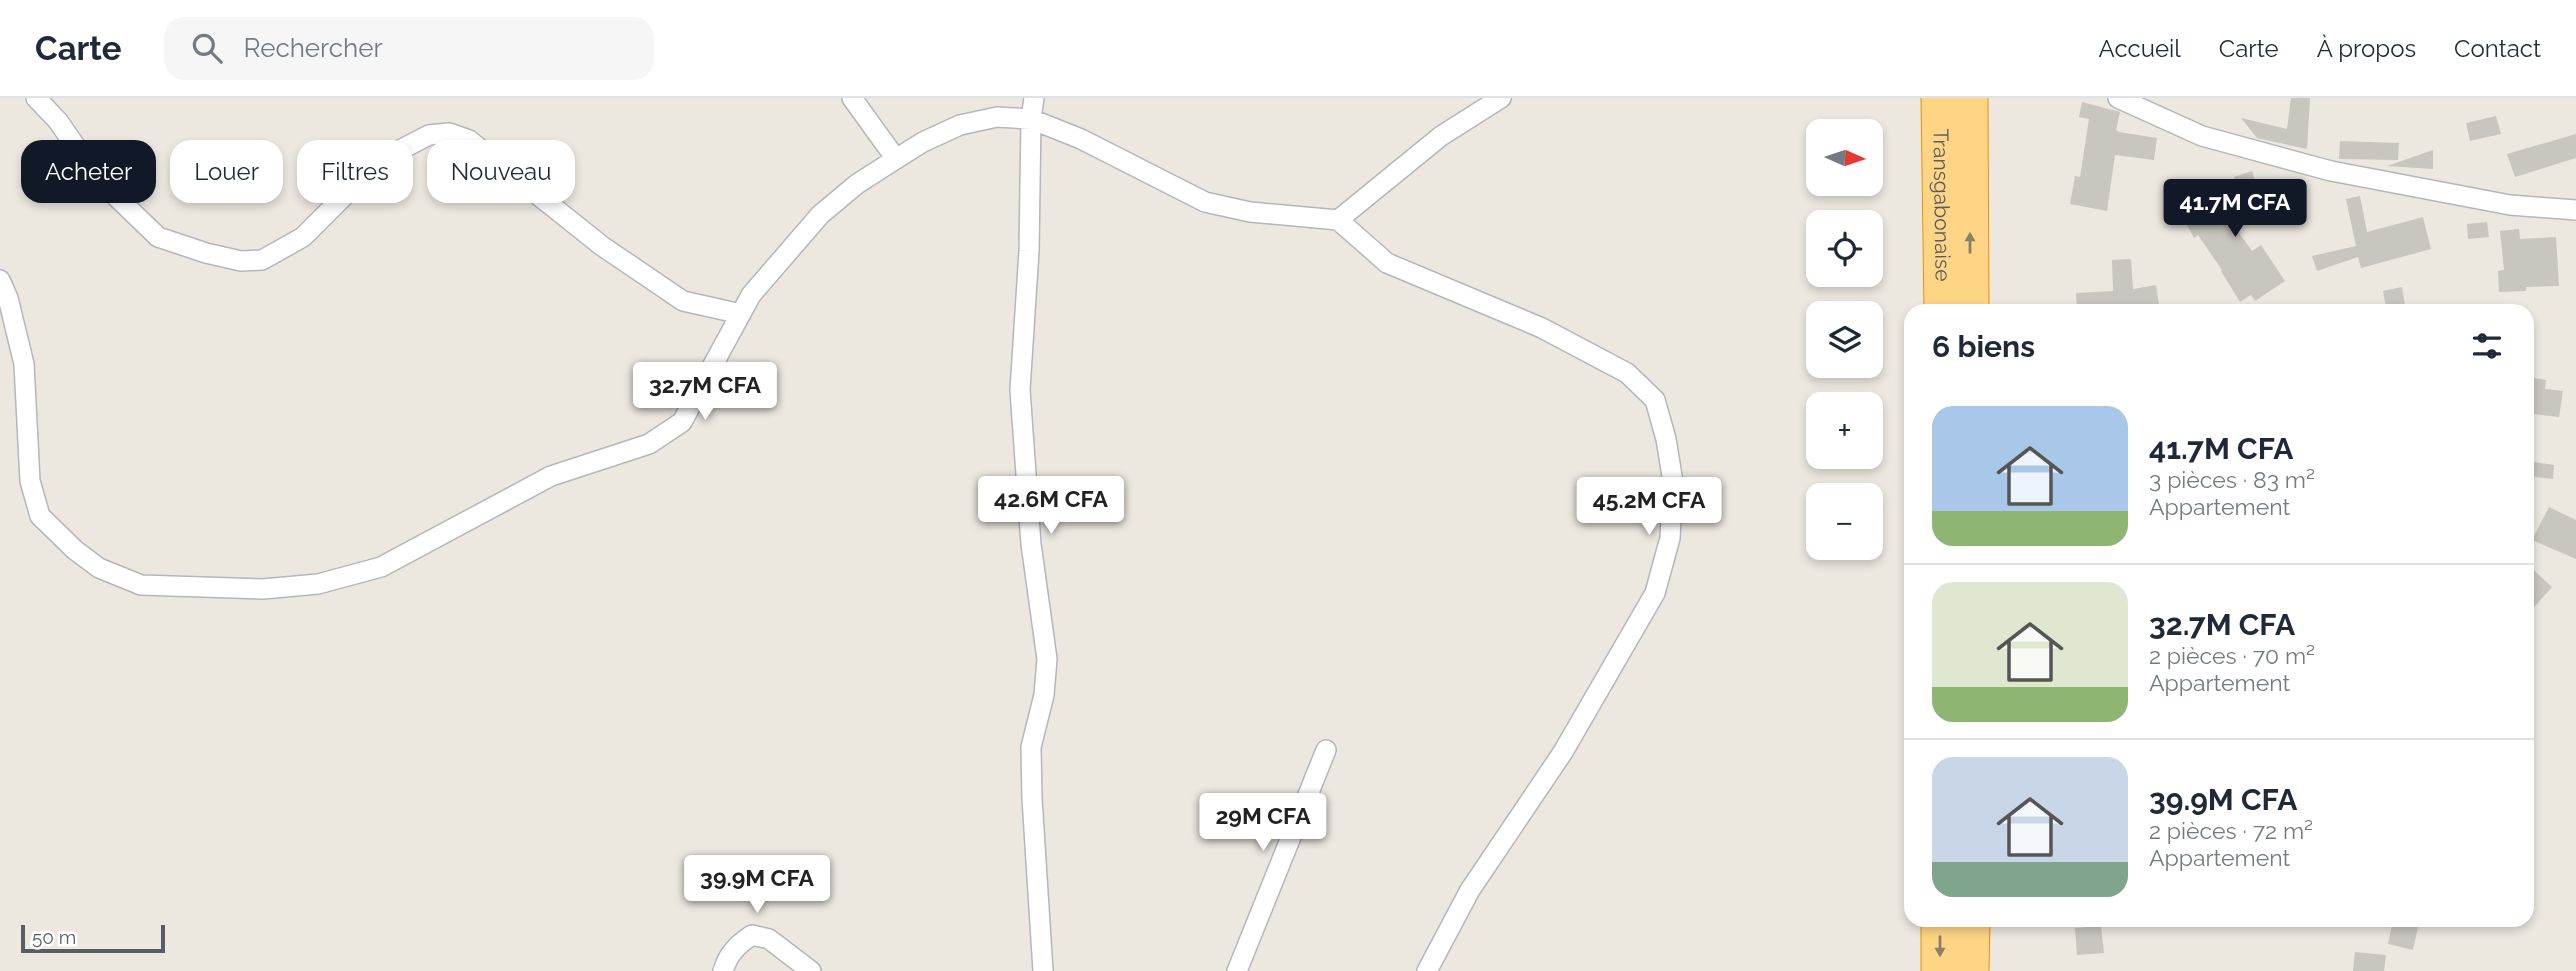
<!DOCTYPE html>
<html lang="fr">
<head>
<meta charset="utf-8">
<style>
	body { margin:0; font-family:Raleway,sans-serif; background:#f6f6f7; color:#1f2937; height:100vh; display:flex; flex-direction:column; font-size:26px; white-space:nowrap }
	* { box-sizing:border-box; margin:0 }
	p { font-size:23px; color:#747a83 }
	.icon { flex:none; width:38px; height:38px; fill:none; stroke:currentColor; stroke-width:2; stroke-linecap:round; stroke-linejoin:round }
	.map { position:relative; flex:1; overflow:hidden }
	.sheet { position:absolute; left:1904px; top:206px; width:630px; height:623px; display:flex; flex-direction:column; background:#fff; border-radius:21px; box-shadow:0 4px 10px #0003 }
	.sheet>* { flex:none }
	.top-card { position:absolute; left:21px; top:42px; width:665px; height:63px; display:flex; gap:14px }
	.needle { width:46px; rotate:93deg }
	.controls { position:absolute; left:1806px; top:21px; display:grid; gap:14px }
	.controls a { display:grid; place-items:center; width:77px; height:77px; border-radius:14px; background:#fff; box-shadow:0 4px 10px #0003; font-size:35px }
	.scale { position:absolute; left:21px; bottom:18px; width:144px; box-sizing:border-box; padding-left:7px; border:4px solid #595d61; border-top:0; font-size:19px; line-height:24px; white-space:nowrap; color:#595d61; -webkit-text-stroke:5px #fff; paint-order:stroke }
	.price { position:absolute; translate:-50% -60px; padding:0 16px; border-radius:7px; background:#fff; color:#222; font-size:23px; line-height:46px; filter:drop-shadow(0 2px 4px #0008) }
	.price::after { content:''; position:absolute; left:50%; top:42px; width:21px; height:16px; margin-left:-10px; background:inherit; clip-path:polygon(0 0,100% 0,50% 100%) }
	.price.selected { background:#111827; color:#fff }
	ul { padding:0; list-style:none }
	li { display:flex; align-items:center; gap:21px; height:175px; padding:0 28px }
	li+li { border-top:2px solid #e0e1e3 }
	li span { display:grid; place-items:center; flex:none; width:196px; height:140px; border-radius:21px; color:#555 }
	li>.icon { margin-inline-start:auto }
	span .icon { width:84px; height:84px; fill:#fffc; stroke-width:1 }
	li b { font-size:30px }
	h2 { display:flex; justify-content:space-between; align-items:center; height:84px; padding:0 28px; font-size:30px }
	.chip { padding:0 24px; border-radius:21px; background:#fff; box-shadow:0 4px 10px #0003; font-size:24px; line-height:63px }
	.chip.selected { background:#111827; color:#fff }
	header { display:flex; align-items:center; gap:42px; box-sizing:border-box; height:98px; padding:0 35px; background:#fff; border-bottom:2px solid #e0e1e3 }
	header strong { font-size:33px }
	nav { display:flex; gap:38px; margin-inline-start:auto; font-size:24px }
	.search { width:490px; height:63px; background:#f6f6f7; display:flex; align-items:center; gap:18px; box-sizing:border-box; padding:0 24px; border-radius:21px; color:#747a83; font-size:26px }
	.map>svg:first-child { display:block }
	.building { fill:#c9c5bf }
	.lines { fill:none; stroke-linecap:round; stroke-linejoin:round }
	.street-casing { stroke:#b3b7bb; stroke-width:22 }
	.highway-casing { stroke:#ec8f00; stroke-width:39 }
	.street { stroke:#fff; stroke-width:19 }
	.highway { stroke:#fed585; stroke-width:37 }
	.oneway { fill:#8a816c }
	.labels { text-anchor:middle; stroke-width:6; stroke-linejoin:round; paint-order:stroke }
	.street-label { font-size:21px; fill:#595d61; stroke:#fff }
</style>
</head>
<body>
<header>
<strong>Carte</strong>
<div class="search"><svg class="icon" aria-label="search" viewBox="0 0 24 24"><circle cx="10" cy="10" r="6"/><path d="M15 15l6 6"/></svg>Rechercher</div>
<nav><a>Accueil</a><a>Carte</a><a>À propos</a><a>Contact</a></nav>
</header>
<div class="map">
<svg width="2576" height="873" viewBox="0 0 2576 873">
	<rect width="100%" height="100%" fill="#ece8e0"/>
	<path class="building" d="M2291,0H2310L2307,51L2257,40L2241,20L2287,31Z
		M2082,4L2120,14L2116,32L2119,34L2157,40L2154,62L2115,57L2107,113L2070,106L2075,78L2080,79L2089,21L2079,19Z
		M2496,18L2501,36L2470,43L2466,25Z
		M2576,36V60L2515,79L2507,56Z
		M2340,43L2399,45L2398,62L2339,61Z
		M2433,52V71L2387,68Z
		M2252,73L2264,110L2229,121L2252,153L2261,147L2285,183L2255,203L2251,197L2240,204L2221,173L2222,172L2198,137L2194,140L2181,116L2236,86L2234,79Z
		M2360,98L2367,134L2423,119L2431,151L2361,170L2358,159L2317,173L2312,158L2356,148L2346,101Z
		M2487,124L2489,139L2468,141L2467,126Z
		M2519,131L2520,141L2556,139L2559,188L2526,189V193L2499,194L2498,173L2504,172L2500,133Z
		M2131,161L2133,191L2156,187L2160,214H2121L2120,207L2077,210L2076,195L2113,193L2112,162Z
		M2402,189L2405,207L2386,210L2383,193Z
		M2528,279L2546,282L2545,291L2563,293L2559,319L2527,315Z
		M2527,363L2554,367L2553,381L2527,378Z
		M2549,409L2576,422V461L2532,442Z
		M2527,466L2552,489L2527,517Z
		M2393,823L2418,829L2413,852L2388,846Z
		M2101,828L2104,855L2077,857L2075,830Z
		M2355,854L2386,857L2384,873H2353Z"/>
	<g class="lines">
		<defs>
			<path id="street" d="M36,0L58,23L98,81L158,139L206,155L241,163L262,162L303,139L350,92L398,53L429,37L449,35L469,42L602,148L683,203L741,216
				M852,0L896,61
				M1034,0L1031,21L1029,153L1020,292L1031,446L1047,561L1044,597L1031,649L1032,700L1043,873
				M2118,0L2202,38L2331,73L2510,107L2576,112
				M1338,122L1387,165L1542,230L1627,275L1655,302L1666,341L1673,384L1670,440L1655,495L1563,654L1470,792L1427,873
				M0,182L8,200L24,266L30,383L40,418L75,452L99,470L141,487L263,491L318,486L381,469L551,378L649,346L682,324L751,197L820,117L857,86L896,61L923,44L960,27L997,19L1031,21L1081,41L1205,104L1250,114L1338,122L1441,38L1501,0
				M723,873C728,856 737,847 752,837L769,841L811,873
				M1237,873L1326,652"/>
			<g id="highway">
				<path id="s1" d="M1940,0L1943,214"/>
				<path d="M1969,0L1970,214"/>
				<path d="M1940,822V873"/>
				<path d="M1970,873L1971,822"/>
			</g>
		</defs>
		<use href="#street" class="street-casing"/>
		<use href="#highway" class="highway-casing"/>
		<use href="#street" class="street"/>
		<use href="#highway" class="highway"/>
	</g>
	<defs><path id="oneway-solid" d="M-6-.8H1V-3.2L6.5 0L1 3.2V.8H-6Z" transform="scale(1.75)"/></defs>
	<g class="oneway">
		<use href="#oneway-solid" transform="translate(1970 145) rotate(-90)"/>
		<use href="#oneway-solid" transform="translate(1940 848) rotate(90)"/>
	</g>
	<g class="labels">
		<g class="street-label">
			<text dy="7" stroke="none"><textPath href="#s1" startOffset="107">Transgabonaise</textPath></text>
		</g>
	</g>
</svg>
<div class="controls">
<a><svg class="needle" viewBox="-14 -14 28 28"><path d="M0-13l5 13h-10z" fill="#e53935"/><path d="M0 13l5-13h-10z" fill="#747a83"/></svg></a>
<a><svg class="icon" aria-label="locate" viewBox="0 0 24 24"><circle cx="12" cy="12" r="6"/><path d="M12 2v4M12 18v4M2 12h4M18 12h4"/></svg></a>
<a><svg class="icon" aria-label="layers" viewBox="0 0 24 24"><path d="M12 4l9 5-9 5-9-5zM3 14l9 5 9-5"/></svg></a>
<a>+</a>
<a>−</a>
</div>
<div class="scale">50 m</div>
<b class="price selected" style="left:2235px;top:141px">41.7M CFA</b>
<b class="price" style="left:705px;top:324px">32.7M CFA</b>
<b class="price" style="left:1051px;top:438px">42.6M CFA</b>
<b class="price" style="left:1649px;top:439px">45.2M CFA</b>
<b class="price" style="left:1263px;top:755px">29M CFA</b>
<b class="price" style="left:757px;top:817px">39.9M CFA</b>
<div class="top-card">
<a class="chip selected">Acheter</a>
<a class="chip">Louer</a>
<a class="chip">Filtres</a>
<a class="chip">Nouveau</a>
</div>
<section class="sheet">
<h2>6 biens<svg class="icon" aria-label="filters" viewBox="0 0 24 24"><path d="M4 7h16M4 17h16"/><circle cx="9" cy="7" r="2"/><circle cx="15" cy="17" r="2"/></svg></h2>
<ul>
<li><span style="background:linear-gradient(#a9c7e8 75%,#8fb573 0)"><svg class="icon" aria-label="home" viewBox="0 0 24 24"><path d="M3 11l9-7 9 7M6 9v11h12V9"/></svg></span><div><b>41.7M CFA</b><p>3 pièces · 83 m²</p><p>Appartement</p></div></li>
<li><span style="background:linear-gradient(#dfe7d0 75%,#8fb573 0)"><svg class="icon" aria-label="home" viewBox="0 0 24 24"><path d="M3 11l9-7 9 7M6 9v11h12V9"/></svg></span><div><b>32.7M CFA</b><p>2 pièces · 70 m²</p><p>Appartement</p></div></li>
<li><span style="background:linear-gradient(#c9d6e8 75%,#7fa58c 0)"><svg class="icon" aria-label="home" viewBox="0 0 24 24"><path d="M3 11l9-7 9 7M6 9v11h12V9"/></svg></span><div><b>39.9M CFA</b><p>2 pièces · 72 m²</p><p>Appartement</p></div></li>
</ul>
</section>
</div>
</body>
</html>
